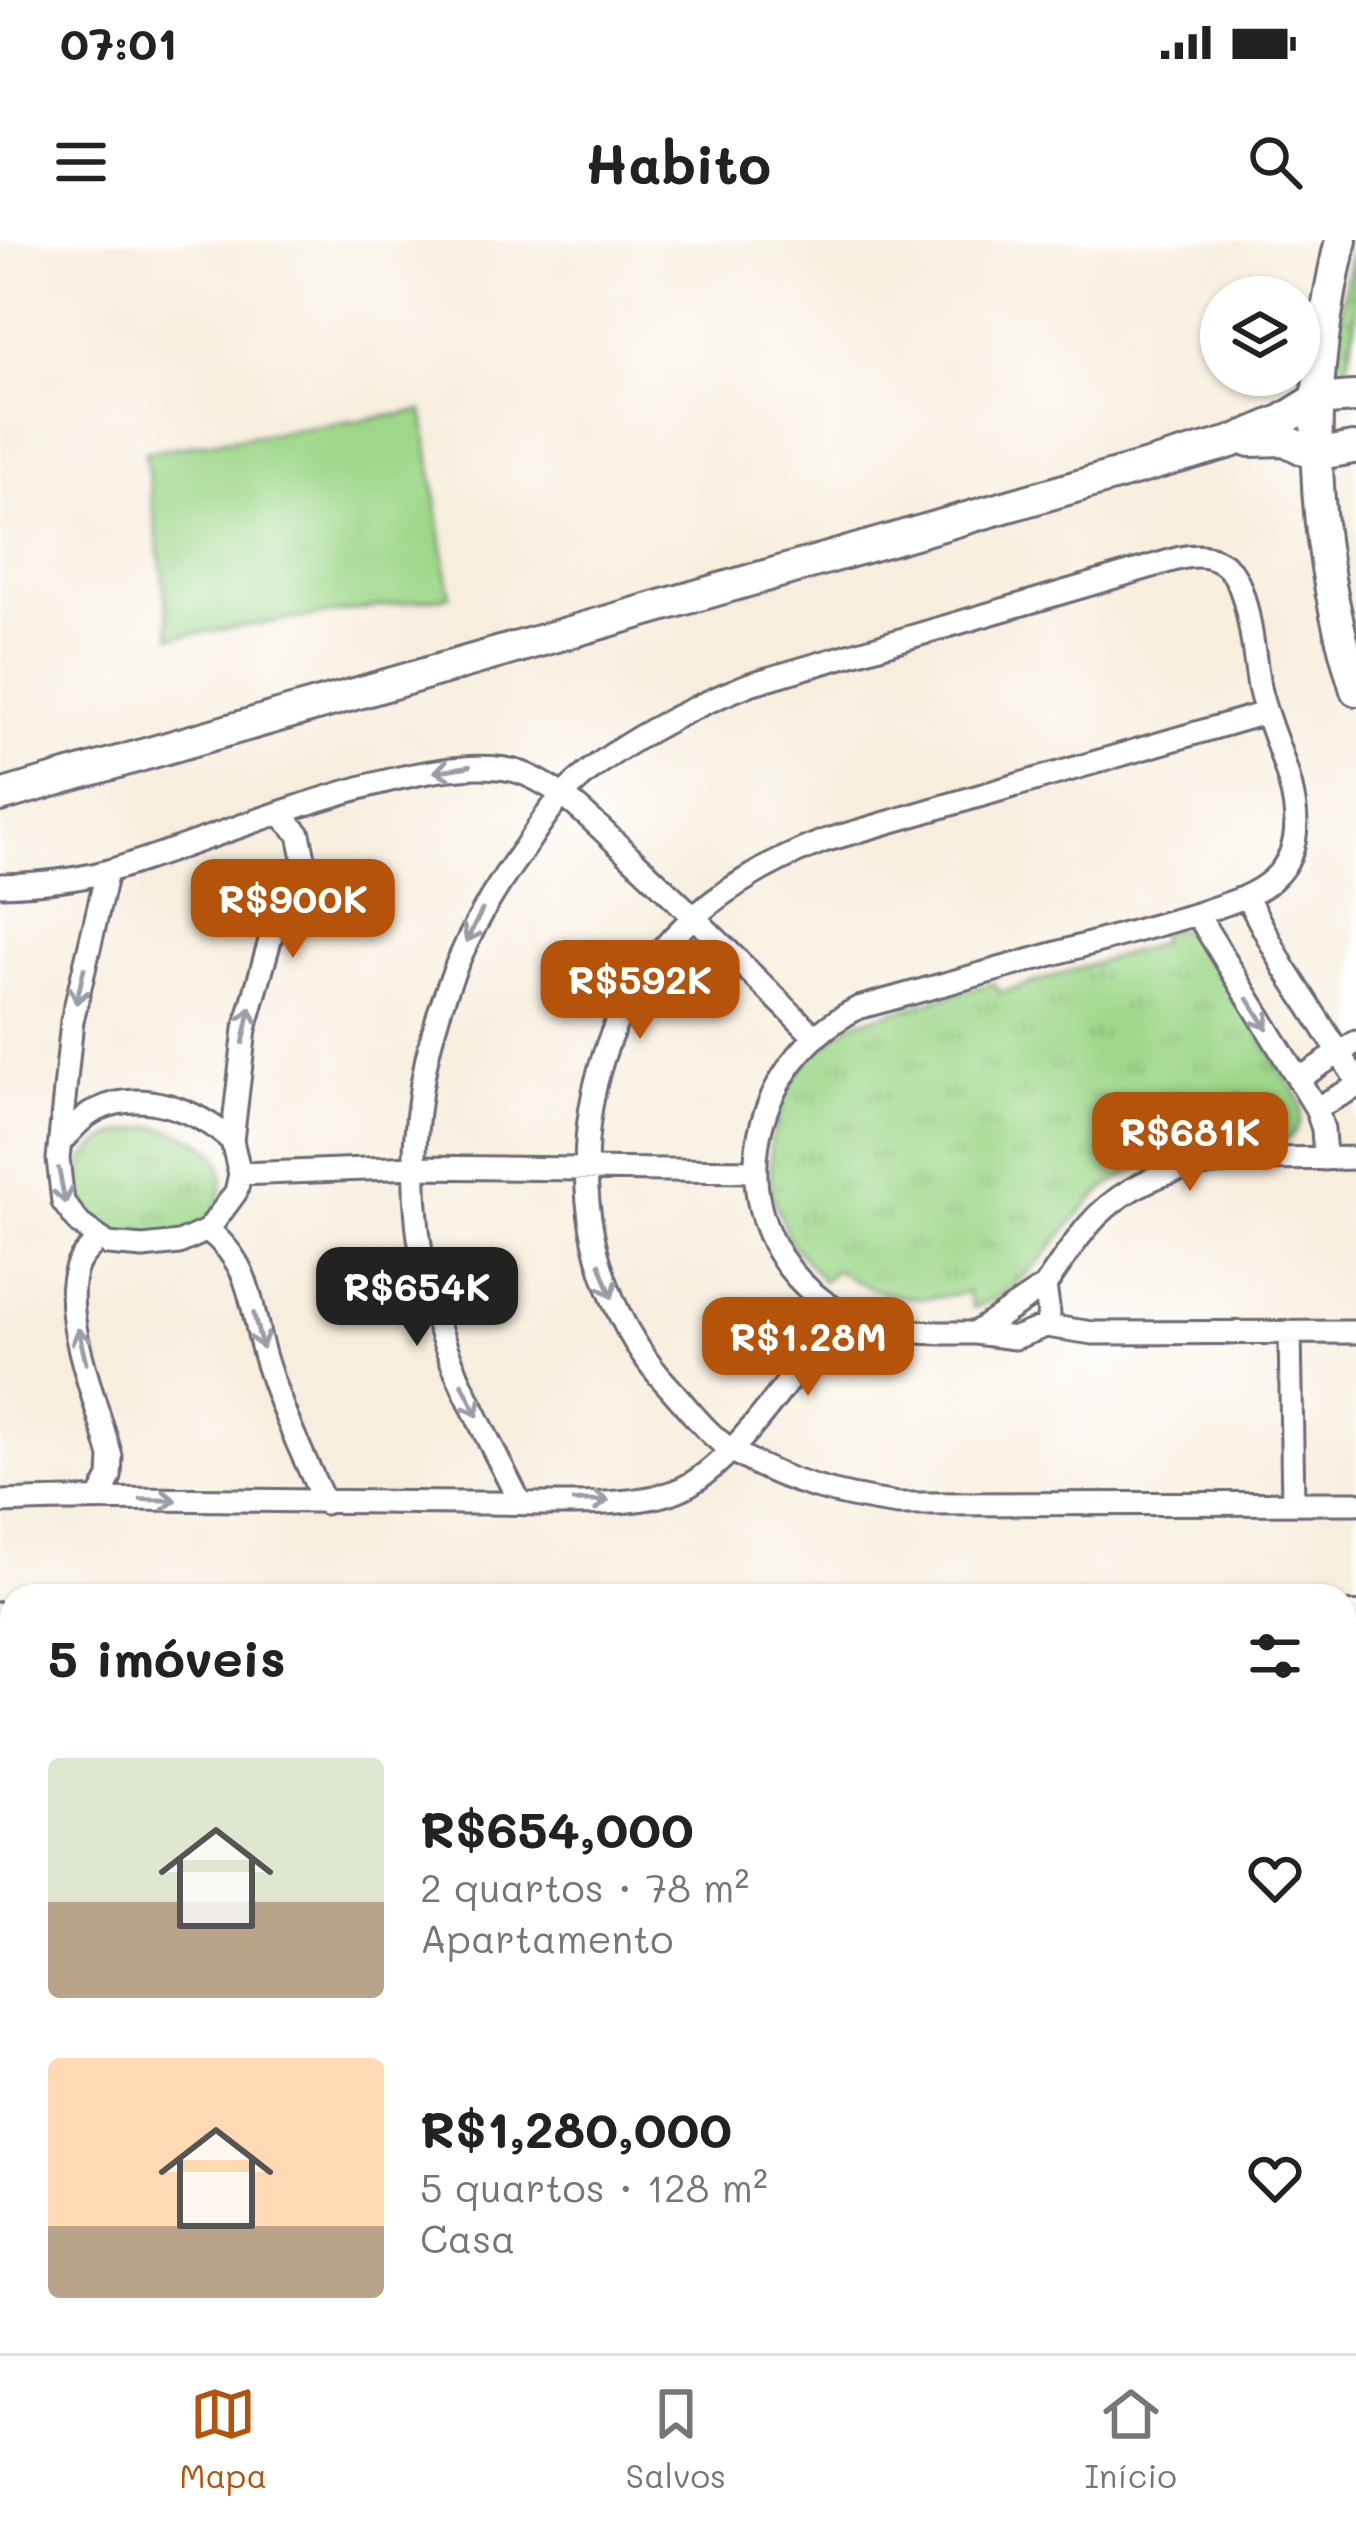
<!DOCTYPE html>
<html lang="pt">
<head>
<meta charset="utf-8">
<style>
	body { margin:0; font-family:Mali,sans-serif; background:#f2f2f2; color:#222; height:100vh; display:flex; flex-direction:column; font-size:45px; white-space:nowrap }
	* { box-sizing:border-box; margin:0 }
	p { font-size:39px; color:#767676 }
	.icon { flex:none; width:66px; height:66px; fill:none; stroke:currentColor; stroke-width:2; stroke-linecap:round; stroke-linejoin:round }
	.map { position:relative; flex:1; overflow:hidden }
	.details { position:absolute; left:0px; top:1344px; width:1356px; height:771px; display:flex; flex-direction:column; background:#fff; border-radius:36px 36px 0 0; box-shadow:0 3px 9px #0004 }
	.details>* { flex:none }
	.controls { position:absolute; left:1200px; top:36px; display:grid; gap:24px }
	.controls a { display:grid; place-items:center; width:120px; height:120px; border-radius:50%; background:#fff; box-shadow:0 3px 9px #0004; font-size:60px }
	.price { position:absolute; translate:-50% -102px; padding:0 27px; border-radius:24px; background:#b45309; color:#fff; font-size:39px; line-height:78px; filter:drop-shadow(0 3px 6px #0008) }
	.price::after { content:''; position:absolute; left:50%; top:72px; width:36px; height:27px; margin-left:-18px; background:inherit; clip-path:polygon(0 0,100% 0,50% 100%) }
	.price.on { background:#222; color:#fff }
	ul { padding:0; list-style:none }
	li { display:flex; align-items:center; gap:36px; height:300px; padding:0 48px }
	li span { display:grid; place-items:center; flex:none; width:336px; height:240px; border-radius:12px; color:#555 }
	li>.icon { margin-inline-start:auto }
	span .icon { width:144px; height:144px; fill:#fffc; stroke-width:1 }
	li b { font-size:51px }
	h2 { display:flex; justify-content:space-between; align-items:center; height:144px; padding:0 48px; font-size:51px }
	.status { display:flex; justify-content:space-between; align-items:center; height:84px; padding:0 60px; background:#fff; direction:ltr }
	.status svg { height:33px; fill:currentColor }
	header { display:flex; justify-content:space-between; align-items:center; height:156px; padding:0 48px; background:#fff; font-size:54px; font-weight:800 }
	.tabs { display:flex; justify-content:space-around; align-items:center; height:168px; border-top:3px solid #e0e0e0; background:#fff; font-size:33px; color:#767676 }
	.tabs a { display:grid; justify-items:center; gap:6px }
	.tabs .on { color:#b45309 }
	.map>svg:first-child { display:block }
	.grass { fill:url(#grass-dots); stroke:#607c62; stroke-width:3 }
	.forest { fill:url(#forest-crowns); stroke:#506d58; stroke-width:3 }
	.park { fill:url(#park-tufts); stroke:#607c62; stroke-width:3 }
	.pitch { fill:#9ed789; stroke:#607c62; stroke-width:3 }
	.water { fill:url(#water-rules); stroke:#3a6d86; stroke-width:3 }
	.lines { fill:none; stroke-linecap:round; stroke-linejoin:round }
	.stream { stroke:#53b8d1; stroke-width:6 }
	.street-casing { stroke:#6d6974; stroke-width:27 }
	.secondary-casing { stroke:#6d6974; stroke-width:36 }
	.highway-casing { stroke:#6d6974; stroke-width:45 }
	.street { stroke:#fff; stroke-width:21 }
	.secondary { stroke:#fff; stroke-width:30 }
	.highway { stroke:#fff; stroke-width:39 }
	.oneway { stroke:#9c9ca7 }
</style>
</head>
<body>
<div class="status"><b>07:01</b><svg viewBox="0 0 49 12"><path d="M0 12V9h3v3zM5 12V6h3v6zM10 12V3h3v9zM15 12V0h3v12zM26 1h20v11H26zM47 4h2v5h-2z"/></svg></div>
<header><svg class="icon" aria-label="menu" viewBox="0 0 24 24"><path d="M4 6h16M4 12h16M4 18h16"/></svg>Habito<svg class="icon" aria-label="search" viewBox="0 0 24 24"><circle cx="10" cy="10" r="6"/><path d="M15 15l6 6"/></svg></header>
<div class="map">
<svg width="1356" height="2113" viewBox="0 0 1356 2113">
	<defs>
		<pattern id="grass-dots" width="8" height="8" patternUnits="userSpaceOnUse" patternTransform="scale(3)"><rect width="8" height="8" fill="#9ed789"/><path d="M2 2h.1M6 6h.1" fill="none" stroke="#88b877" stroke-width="1.8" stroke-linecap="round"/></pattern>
		<pattern id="forest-crowns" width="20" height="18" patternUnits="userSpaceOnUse" patternTransform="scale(3)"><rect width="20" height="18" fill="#7eb875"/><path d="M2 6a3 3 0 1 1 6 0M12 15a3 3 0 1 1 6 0" fill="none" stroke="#679561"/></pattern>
		<pattern id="park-tufts" width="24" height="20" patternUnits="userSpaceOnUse" patternTransform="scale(3)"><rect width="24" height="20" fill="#9ed789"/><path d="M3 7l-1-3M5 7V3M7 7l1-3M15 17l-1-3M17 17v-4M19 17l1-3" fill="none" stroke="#88b877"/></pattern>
		<pattern id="water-rules" width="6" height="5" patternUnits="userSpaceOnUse" patternTransform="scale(3)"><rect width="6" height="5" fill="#53b8d1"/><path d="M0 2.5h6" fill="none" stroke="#4495ab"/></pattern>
	</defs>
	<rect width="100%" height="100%" fill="#fff"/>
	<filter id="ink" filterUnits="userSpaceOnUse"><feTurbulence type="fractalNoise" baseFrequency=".00833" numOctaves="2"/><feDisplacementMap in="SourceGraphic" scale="24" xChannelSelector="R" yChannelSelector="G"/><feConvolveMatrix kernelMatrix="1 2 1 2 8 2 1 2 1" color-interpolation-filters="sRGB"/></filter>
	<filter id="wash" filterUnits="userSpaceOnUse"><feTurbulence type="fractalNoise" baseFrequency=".004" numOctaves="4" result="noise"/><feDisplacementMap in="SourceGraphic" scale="48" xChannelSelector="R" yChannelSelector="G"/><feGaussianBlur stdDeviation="2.7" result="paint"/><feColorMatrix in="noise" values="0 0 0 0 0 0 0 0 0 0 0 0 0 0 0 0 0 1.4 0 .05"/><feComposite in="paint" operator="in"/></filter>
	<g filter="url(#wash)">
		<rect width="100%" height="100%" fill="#f7eedd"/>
		<path class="grass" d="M1353,0L1356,79L1343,147L1330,143Z
			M0,1795L12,1797L10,1901H0Z"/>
		<path class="forest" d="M0,1528H12V1797L0,1795Z
			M12,1900V2103H749L750,2113H0V1901Z"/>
		<path class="park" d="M1180,689L1199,699L1301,862C1305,913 1262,903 1228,904C1204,905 1179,910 1156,920C1132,930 1106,945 1087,965C1052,1004 1025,1050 973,1068L968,1052C917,1065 880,1057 835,1030L823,1041L790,1002L772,955L770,904L784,855L812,814L853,783L994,743L1000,753L1160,703L1159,692Z
			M153,886C217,900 239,919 210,983C193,990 173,1001 155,1004C95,1012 46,932 107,899C120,892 139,890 153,886Z"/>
		<path class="pitch" d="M423,171L450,356L171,397L145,212Z
			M1344,1715H1356V1813H1344Z"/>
		<path class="water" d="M1344,1953L1356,1955V2081L1344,2079Z"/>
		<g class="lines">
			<path class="stream" d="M0,1693L12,1699"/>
		</g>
	</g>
	<g filter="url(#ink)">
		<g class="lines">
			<defs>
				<path id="street" d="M1265,473L824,601C761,625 704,659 660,712C559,835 561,1032 670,1148C689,1169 710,1198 735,1212C785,1243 841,1256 898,1264L1356,1263
					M107,632L72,781L58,919L63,962L80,984L108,1004L143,1007L179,1003L208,990L236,952L240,934L232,901L245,789L274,686L304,618L299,594L279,573
					M0,645C36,644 73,641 108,631C202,606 442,497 527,535C569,553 600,589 633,619C695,677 755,737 815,797
					M1246,656L1284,727L1356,839
					M1197,674L1316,868L1323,889L1325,919
					M1300,838L1356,802
					M1316,868L1356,847
					M60,903C71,891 82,877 97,870C141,848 197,870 232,901
					M240,934L414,927L753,931
					M208,990C256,1029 249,1069 267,1124C282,1172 304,1218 325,1263
					M1045,1046C1059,1026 1072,1005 1088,986C1156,906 1262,921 1356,918
					M1045,1046L1049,1074L1046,1086L1015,1098L975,1093Z
					M1046,1086L1093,1093L1356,1092
					M1290,1093L1293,1263
					M99,1258L110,1237L111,1217C99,1168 60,1077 76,1029C80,1016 90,1008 99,999
					M0,1262C161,1255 323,1263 484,1263C537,1263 637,1270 683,1248C738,1221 801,1121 840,1072
					M520,1263C486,1193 444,1122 427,1045C394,892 428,740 520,614C534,595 546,572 563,555C609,507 689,468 750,444L1180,318C1199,314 1217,315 1231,331C1249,352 1254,418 1259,447C1270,503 1327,589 1273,639C1253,658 1221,665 1197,674L858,768C736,830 715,999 840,1072C880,1095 931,1093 975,1093"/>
				<path id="secondary" d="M1341,0C1304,155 1309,298 1356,450
					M1250,201L1285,200L1315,215L1353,208
					M0,556L1231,202L1283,180L1315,160L1354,157
					M0,1378H12
					M1344,1378H1356
					M1344,1517H1356"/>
				<path id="highway" d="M0,1425L12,1426
					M0,1467H12
					M1344,1482H1356
					M0,1497L12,1495"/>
			</defs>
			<use href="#street" class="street-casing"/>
			<use href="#secondary" class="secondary-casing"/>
			<use href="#highway" class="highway-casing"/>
			<use href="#street" class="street"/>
			<use href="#secondary" class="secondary"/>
			<use href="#highway" class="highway"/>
		</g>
		<defs><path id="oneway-shaft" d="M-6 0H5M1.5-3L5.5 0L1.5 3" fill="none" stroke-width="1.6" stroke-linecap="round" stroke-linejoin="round" transform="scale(3)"/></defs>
		<g class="oneway">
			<use href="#oneway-shaft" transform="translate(452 529) rotate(171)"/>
			<use href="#oneway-shaft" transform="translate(474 686) rotate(117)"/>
			<use href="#oneway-shaft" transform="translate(80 746) rotate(103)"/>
			<use href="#oneway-shaft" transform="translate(1258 774) rotate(57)"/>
			<use href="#oneway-shaft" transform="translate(247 785) rotate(-78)"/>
			<use href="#oneway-shaft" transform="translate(62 946) rotate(79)"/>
			<use href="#oneway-shaft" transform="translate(606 1041) rotate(70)"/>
			<use href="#oneway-shaft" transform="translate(258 1091) rotate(76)"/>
			<use href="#oneway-shaft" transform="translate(82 1106) rotate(-103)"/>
			<use href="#oneway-shaft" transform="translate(470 1160) rotate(64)"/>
			<use href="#oneway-shaft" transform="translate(159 1260) rotate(1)"/>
			<use href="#oneway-shaft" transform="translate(591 1261) rotate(-1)"/>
		</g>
	</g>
</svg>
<div class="controls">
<a><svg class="icon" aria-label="layers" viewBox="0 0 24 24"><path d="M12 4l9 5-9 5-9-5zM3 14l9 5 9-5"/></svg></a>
</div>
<b class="price" style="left:293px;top:721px">R$900K</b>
<b class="price" style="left:640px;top:802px">R$592K</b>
<b class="price" style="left:1190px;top:954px">R$681K</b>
<b class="price on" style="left:417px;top:1109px">R$654K</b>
<b class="price" style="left:808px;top:1159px">R$1.28M</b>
<section class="details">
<h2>5 imóveis<svg class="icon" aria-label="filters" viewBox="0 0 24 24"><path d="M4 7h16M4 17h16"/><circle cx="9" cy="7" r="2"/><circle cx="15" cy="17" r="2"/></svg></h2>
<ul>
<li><span style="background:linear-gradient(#dfe7d0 60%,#b9a48a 0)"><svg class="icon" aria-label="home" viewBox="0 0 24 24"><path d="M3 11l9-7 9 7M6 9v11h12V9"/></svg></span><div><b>R$654,000</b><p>2 quartos · 78 m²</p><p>Apartamento</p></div><svg class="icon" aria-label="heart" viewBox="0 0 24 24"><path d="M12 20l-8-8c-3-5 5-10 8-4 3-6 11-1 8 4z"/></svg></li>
<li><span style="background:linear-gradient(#ffd9b3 70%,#b9a48a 0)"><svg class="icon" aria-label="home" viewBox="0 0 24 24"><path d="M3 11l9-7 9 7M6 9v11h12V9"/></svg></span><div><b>R$1,280,000</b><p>5 quartos · 128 m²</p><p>Casa</p></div><svg class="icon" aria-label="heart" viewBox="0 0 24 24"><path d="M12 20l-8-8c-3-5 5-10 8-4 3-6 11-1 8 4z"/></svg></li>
</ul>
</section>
</div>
<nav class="tabs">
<a class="on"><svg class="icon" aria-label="map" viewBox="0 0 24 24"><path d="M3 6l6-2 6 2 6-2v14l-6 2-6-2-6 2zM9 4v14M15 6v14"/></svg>Mapa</a>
<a><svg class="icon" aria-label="saved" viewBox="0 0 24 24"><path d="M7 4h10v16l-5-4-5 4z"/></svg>Salvos</a>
<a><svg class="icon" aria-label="home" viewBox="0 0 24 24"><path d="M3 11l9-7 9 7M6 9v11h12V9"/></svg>Início</a>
</nav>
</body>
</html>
